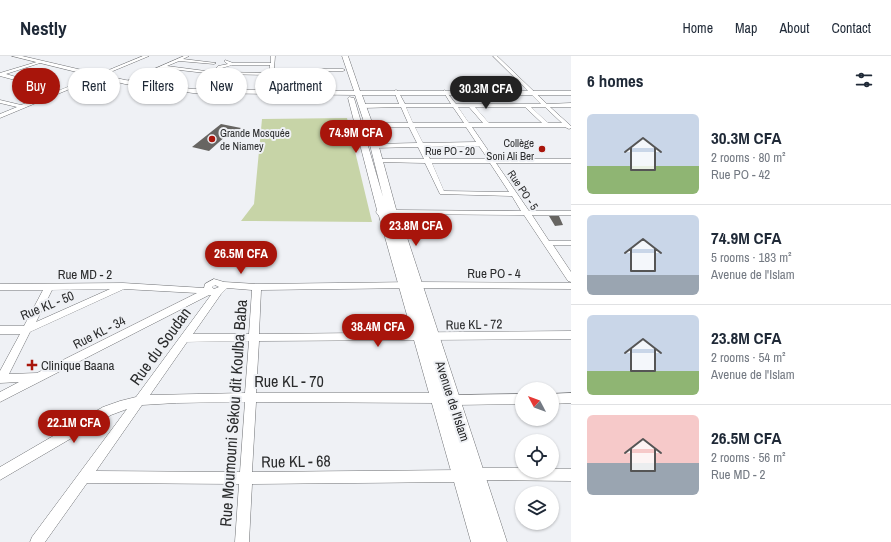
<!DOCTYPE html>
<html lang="en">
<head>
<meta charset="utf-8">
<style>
	body { margin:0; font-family:"Archivo Narrow",sans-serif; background:#f2f2f3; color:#1f2937; height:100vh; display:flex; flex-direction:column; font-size:15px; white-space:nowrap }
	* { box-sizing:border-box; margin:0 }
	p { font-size:13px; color:#747a83 }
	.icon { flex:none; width:22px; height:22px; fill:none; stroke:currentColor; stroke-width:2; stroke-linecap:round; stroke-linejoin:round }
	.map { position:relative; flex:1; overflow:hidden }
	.drawer { display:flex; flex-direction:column; background:#fff; width:320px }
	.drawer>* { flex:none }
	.banner { position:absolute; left:12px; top:12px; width:380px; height:36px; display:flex; gap:8px }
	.needle { width:26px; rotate:311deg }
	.tools { position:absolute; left:515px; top:326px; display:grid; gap:8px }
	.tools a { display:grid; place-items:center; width:44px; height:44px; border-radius:50%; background:#fff; box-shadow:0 1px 3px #0004; font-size:20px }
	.price { position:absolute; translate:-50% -34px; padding:0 9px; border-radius:14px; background:#a8150b; color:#fff; font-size:13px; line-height:26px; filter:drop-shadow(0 1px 2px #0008) }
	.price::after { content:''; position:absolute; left:50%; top:24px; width:12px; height:9px; margin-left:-6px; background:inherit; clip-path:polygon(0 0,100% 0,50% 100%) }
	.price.current { background:#222; color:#fff }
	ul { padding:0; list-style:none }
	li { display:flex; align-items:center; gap:12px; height:100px; padding:0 16px }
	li+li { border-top:1px solid #e0e1e3 }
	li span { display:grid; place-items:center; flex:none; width:112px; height:80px; border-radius:6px; color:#555 }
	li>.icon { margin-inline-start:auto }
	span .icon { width:48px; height:48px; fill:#fffc; stroke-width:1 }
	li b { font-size:17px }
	h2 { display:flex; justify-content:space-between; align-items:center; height:48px; padding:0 16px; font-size:17px }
	.chip { padding:0 14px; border-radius:18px; background:#fff; box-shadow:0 1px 3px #0004; font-size:14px; line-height:36px }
	.chip.current { background:#a8150b; color:#fff }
	header { display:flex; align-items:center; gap:24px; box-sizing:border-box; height:56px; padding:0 20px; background:#fff; border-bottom:1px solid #e0e1e3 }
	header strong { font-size:19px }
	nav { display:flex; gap:22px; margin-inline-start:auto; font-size:14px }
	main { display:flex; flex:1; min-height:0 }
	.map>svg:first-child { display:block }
	.green { fill:#c7d4a7 }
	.building { fill:#676562 }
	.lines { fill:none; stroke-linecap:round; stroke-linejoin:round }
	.minor-casing { stroke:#707275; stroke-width:1 }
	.major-casing { stroke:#707275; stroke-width:1 }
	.minor { fill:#fff; fill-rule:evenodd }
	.major { fill:#fff; fill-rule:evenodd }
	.poi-dot { fill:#a8150b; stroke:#eff1f5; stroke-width:1.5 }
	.labels { text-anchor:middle; stroke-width:4; stroke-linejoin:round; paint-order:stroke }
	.far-poi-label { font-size:11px; fill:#2b2c2d; stroke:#eff1f5; text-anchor:start }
	.far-street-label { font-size:11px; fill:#2b2c2d; stroke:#eff1f5 }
	.street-label { font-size:13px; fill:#2b2c2d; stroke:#eff1f5 }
	.poi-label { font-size:13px; fill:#2b2c2d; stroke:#eff1f5; text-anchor:start }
	.near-street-label { font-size:16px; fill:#2b2c2d; stroke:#eff1f5 }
</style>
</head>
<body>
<header>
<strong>Nestly</strong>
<nav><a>Home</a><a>Map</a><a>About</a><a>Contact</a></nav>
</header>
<main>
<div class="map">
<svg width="571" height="486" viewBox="0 0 571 486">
	<rect width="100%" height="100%" fill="#eff1f5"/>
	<path class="green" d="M347,62L372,166L241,165L254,148L262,63Z"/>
	<path class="building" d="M221,68L241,72L231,80L227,79L209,95L192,91Z
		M549,160H559L563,169L555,170Z"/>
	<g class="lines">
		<defs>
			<path id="minor" d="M143,0H149L0,62V58L17,51L0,47V44L21,49L56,35L0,20V17L40,5V7L6,18L60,34Z
				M184,0H189L183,3L216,7L214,8L179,5L167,10L213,16L218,10L228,8L225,6V4L233,7H271V0H275L274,13H343L345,14L343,15H274L273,35L271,36L269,35L270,19L214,18L162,12L133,25L129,24ZM232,9H270V17L218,16L222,12Z
				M493,0H497L547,48L571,47V51H550L571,70V72L569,73L565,71H472L494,103H571V107H496L529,155H571V159H532L549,185H571V189H553L571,216V226L568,225L524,159L394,158L390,156L394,154L521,155L512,140L440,138L425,107L376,106L375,105L378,103H424L418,91L373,92L370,90L373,88L417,87L409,71H369L366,69L369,67H408L401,51L362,52L359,50L362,48H399L394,35L396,34L398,35L405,48H451L443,35L445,34L456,48H541ZM406,51H453L464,67H413ZM458,51H469L483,67H469ZM475,51H525L542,67H489ZM531,51H545L562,67H548ZM415,71H466L476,86L423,87ZM479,90L488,103H430L424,91ZM432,107H490L509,136L444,135Z
				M214,223L224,226L257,228L416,226L571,227V233L416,232L261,234L259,278L571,275V283L259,285L256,337H437L441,339L443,342L441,345L437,347L256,346L252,416L460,414L464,416L466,420L464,424L460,426L252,428L249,486H235L239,428L87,427L45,486H30L32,481L127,353L111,359L0,424V411L103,351L120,345L136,341L211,239H209L0,346V336L19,326L0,327V315L20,278H0V270H24L43,234H0V228L123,227L204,232L205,228ZM215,229L219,231L214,233L212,231ZM227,232L252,234L249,278H193L221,238ZM110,233L36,266L52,234ZM124,233L197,237L37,317L9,318L30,276ZM249,285L245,337L150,339L187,286ZM245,346L240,416L96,415L142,349L176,347Z
				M571,337V347L552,348V338Z
				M522,338V348L453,349L449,347L447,344L449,341L453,339Z
				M476,412H522V415H552V413H571V425L476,424L472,422L470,418L472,414Z"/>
			<path id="major" d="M12,0H22L125,24L193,33L354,35L342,0H348L360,35H571V39H362L373,69L396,153L399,157L507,486H471L379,160L376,156L377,154L348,42L349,41L354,42L383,141L365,69L355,39L193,37L125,28Z"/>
		</defs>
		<use href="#minor" class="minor-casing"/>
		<use href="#major" class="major-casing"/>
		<use href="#minor" class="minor"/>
		<use href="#major" class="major"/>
	</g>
	<g class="poi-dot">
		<circle cx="212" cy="83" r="4"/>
		<circle cx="542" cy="93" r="4"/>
		<path d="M30 303h4v4h4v4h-4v4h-4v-4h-4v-4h4z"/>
	</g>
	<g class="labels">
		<g class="far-poi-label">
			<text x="220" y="81">Grande Mosquée<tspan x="220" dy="13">de Niamey</tspan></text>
			<text x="534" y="91" text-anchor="end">Collège<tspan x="534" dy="13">Soni Ali Ber</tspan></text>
		</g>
		<g class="far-street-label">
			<text x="450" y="99">Rue PO - 20</text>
			<text transform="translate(523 134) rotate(56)" y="4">Rue PO - 5</text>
		</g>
		<g class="street-label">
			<text x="494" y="222">Rue PO - 4</text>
			<text x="85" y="223">Rue MD - 2</text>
			<text transform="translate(47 249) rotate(-22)" y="5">Rue KL - 50</text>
			<text transform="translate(474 268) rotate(-1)" y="5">Rue KL - 72</text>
			<text transform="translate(99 276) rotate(-27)" y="5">Rue KL - 34</text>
			<text transform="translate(453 345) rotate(72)" y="5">Avenue de l'Islam</text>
		</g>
		<g class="poi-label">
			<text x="41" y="314">Clinique Baana</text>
		</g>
		<g class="near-street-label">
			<text transform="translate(160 290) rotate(-54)" y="6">Rue du Soudan</text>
			<text x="289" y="331">Rue KL - 70</text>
			<text transform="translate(233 357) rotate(-86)" y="6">Rue Moumouni Sékou dit Koulba Baba</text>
			<text transform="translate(296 405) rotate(-1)" y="6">Rue KL - 68</text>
		</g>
	</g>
</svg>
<div class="tools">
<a><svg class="needle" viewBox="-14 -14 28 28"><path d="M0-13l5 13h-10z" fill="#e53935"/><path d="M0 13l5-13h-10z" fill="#747a83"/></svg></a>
<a><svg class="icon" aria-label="locate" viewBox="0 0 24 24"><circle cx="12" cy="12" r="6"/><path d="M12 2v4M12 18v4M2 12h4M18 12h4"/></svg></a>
<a><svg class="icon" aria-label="layers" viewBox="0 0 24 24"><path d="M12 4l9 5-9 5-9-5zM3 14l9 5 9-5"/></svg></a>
</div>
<b class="price current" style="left:486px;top:54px">30.3M CFA</b>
<b class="price" style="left:356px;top:98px">74.9M CFA</b>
<b class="price" style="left:416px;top:191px">23.8M CFA</b>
<b class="price" style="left:241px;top:219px">26.5M CFA</b>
<b class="price" style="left:378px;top:292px">38.4M CFA</b>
<b class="price" style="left:74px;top:388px">22.1M CFA</b>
<div class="banner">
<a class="chip current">Buy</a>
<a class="chip">Rent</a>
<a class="chip">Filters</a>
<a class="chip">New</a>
<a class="chip">Apartment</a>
</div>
</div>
<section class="drawer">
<h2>6 homes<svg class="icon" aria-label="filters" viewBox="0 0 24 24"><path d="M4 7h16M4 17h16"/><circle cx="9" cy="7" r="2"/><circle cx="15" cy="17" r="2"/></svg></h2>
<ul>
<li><span style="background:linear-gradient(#c9d6e8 65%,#8fb573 0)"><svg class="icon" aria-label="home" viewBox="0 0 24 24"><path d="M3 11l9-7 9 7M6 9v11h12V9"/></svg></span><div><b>30.3M CFA</b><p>2 rooms · 80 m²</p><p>Rue PO - 42</p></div></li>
<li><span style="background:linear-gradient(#c9d6e8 75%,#9aa5b1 0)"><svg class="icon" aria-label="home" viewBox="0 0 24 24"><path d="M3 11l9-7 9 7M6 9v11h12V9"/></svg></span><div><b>74.9M CFA</b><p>5 rooms · 183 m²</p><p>Avenue de l'Islam</p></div></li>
<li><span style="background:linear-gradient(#c9d6e8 70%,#8fb573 0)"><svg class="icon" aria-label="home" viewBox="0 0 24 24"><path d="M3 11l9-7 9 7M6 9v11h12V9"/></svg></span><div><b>23.8M CFA</b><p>2 rooms · 54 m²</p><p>Avenue de l'Islam</p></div></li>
<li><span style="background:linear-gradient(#f6c9c9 60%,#9aa5b1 0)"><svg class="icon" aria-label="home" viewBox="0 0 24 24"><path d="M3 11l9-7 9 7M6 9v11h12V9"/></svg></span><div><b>26.5M CFA</b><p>2 rooms · 56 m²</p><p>Rue MD - 2</p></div></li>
</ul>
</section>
</main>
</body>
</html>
